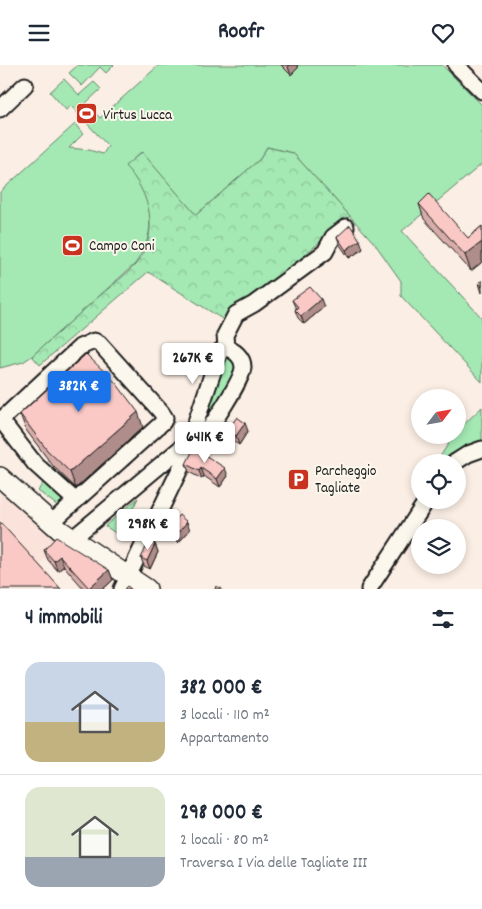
<!DOCTYPE html>
<html lang="it">
<head>
<meta charset="utf-8">
<style>
	body { margin:0; font-family:Dekko,sans-serif; background:#f2f2f3; color:#1f2937; height:100vh; display:flex; flex-direction:column; font-size:19px; white-space:nowrap }
	* { box-sizing:border-box; margin:0 }
	p { font-size:16px; color:#747a83 }
	.icon { flex:none; width:28px; height:28px; fill:none; stroke:currentColor; stroke-width:2; stroke-linecap:round; stroke-linejoin:round }
	.map { position:relative; height:524px; overflow:hidden }
	.drawer { display:flex; flex-direction:column; background:#fff; flex:1 }
	.drawer>* { flex:none }
	.needle { width:32px; rotate:59deg }
	.tools { position:absolute; left:411px; top:324px; display:grid; gap:10px }
	.tools a { display:grid; place-items:center; width:55px; height:55px; border-radius:50%; background:#fff; box-shadow:0 2px 8px #0003; font-size:25px }
	.price { position:absolute; translate:-50% -42px; padding:0 11px; border-radius:5px; background:#fff; color:#222; font-size:16px; line-height:32px; filter:drop-shadow(0 1px 2px #0008) }
	.price::after { content:''; position:absolute; left:50%; top:30px; width:15px; height:11px; margin-left:-8px; background:inherit; clip-path:polygon(0 0,100% 0,50% 100%) }
	.price.on { background:#1a73e8; color:#fff }
	ul { padding:0; list-style:none }
	li { display:flex; align-items:center; gap:15px; height:125px; padding:0 25px }
	li+li { border-top:1px solid #e0e1e3 }
	li span { display:grid; place-items:center; flex:none; width:140px; height:100px; border-radius:15px; color:#555 }
	li>.icon { margin-inline-start:auto }
	span .icon { width:60px; height:60px; fill:#fffc; stroke-width:1 }
	li b { font-size:21px }
	h2 { display:flex; justify-content:space-between; align-items:center; height:60px; padding:0 25px; font-size:21px }
	header { display:flex; justify-content:space-between; align-items:center; height:65px; padding:0 25px; background:#fff; font-size:22px; font-weight:700 }
	.map>svg:first-child { display:block }
	.built { fill:#fbe3db }
	.green { fill:#a4e8b3; stroke:#608268 }
	.forest { fill:url(#forest-crowns); stroke:#608268 }
	.lines { fill:none; stroke-linecap:round; stroke-linejoin:round }
	.minor-casing { stroke:#1c1c1c; stroke-width:19 }
	.major-casing { stroke:#1c1c1c; stroke-width:22 }
	.minor { stroke:#fbf7ec; stroke-width:15 }
	.major { stroke:#fbf7ec; stroke-width:19 }
	.wall { fill:#d7adaa; stroke:#1c1c1c }
	.shaded-wall { fill:#af8d8b; stroke:#1c1c1c }
	.building { fill:#fac9c6; stroke:#1c1c1c }
	.labels { text-anchor:middle; stroke-width:4; stroke-linejoin:round; paint-order:stroke }
	.poi-label { font-size:15px; fill:#1c1c1c; stroke:#fbf7ec; text-anchor:start }
</style>
</head>
<body>
<header><svg class="icon" aria-label="menu" viewBox="0 0 24 24"><path d="M4 6h16M4 12h16M4 18h16"/></svg>Roofr<svg class="icon" aria-label="heart" viewBox="0 0 24 24"><path d="M12 20l-8-8c-3-5 5-10 8-4 3-6 11-1 8 4z"/></svg></header>
<div class="map">
<svg width="482" height="524" viewBox="0 0 482 524">
	<defs>
		<pattern id="forest-crowns" width="20" height="18" patternUnits="userSpaceOnUse" patternTransform="scale(1.25)"><rect width="20" height="18" fill="#a4e8b3"/><path d="M2 6a3 3 0 1 1 6 0M12 15a3 3 0 1 1 6 0" fill="none" stroke="#8dc699"/></pattern>
	</defs>
	<rect width="100%" height="100%" fill="#fbeee4"/>
	<filter id="ink" filterUnits="userSpaceOnUse"><feTurbulence type="fractalNoise" baseFrequency=".02" numOctaves="2"/><feDisplacementMap in="SourceGraphic" scale="10" xChannelSelector="R" yChannelSelector="G"/><feConvolveMatrix kernelMatrix="1 2 1 2 8 2 1 2 1" color-interpolation-filters="sRGB"/></filter>
	<g filter="url(#ink)">
		<path class="built" d="M0,424L62,479L40,499L61,524H0Z"/>
		<path class="green" d="M78,0H114L106,8L100,2L82,21L69,8Z
			M159,0H442L482,40V99L402,166L482,253V317L401,231V216L375,179L293,88L267,82L260,94L196,150L141,87L126,101C153,131 159,166 135,199L32,291L23,297L0,303V127L75,59L83,69L69,83L89,85L103,89L108,81L71,41L66,45L50,27L64,14L79,30L94,17L101,24L86,38L100,53Z
			M228,292L235,294L240,303L200,367L223,294Z
			M482,342V378L451,389L445,397L436,398L454,370H458V365Z
			M44,416L63,434L58,441L38,426Z
			M138,433L120,471L105,461Z"/>
		<path class="forest" d="M267,82L293,88L350,151L227,257L148,207L40,300L32,291C53,272 74,254 95,235C108,223 124,212 136,199C161,169 150,127 125,101L142,87L196,150L260,94Z"/>
		<g class="lines">
			<defs>
				<path id="minor" d="M456,0L482,26
					M0,44L25,20
					M226,283L225,270L236,249L254,239L325,187L333,172L346,162
					M1,355L35,399L76,436
					M0,356L80,282L94,276L99,278L161,347L165,353L163,357L51,458
					M196,371L194,363L220,286L226,283
					M454,398L468,389L482,384
					M72,474L182,382L193,378
					M122,524L196,371H203L207,367C215,355 243,314 243,302C243,292 234,285 226,283
					M369,524L427,435"/>
				<path id="major" d="M0,412L61,466L147,524"/>
			</defs>
			<use href="#minor" class="minor-casing"/>
			<use href="#major" class="major-casing"/>
			<use href="#minor" class="minor"/>
			<use href="#major" class="major"/>
		</g>
		<path class="wall" d="M281,0H297L298,3L291,10Z
			M419,139L468,173L482,161V197L471,206L424,154Z
			M337,172L363,184L349,193L340,180Z
			M482,215V228L479,218Z
			M292,235L324,242L304,259L298,253L295,245L296,244Z
			M20,349L143,362L76,423L53,401L26,365Z
			M227,366H248L239,380L230,374Z
			M186,399L228,411L220,422L204,411L202,414L189,407Z
			M168,463L190,465L178,478L171,471Z
			M155,479L158,487L150,504L144,501L141,493Z
			M44,485L109,505L113,515L103,524H84L64,501L58,506L48,495Z"/>
		<path class="shaded-wall" d="M290,0H297L298,3L291,10L288,2Z
			M360,175L363,184L349,193L346,185Z
			M482,177V197L471,206L465,190Z
			M321,234L324,242L304,259L301,251Z
			M138,347L143,362L76,423L70,407Z
			M245,358L248,366L239,380L236,371Z
			M201,403L204,411L202,414L199,406Z
			M225,403L228,411L220,422L217,414Z
			M187,457L190,465L178,478L176,470Z
			M155,479L158,487L150,504L147,496Z
			M60,491L64,501L58,506L54,496Z
			M109,505L113,515L103,524H89V523Z"/>
		<path class="building" d="M429,129L468,173L482,161V177L465,190L419,139Z
			M350,160L360,175L346,185L337,172Z
			M482,215V222L479,218Z
			M310,222L321,234L301,251L295,245L298,242L292,235Z
			M86,289L116,318L138,347L70,407L47,385L20,349Z
			M237,352L245,358L236,371L227,366Z
			M194,383L225,403L217,414L201,403L199,406L186,399Z
			M179,450L187,457L176,470L168,463Z
			M0,457L61,524H0Z
			M56,472L109,505L89,523L60,491L54,496L44,485Z
			M149,476L155,479L147,496L141,493Z
			M127,521L131,524H124Z
			M216,521L222,524H215Z"/>
	</g>
	<defs>
		<symbol id="stadium-square" viewBox="-11 -11 22 22"><rect x="-9" y="-9" width="18" height="18" rx="4" fill="#c8321e" stroke="#fbf7ec"/><path d="M0-5a6.5 5 0 1 0 0 10a6.5 5 0 1 0 0-10ZM-3.5-1.8h7v3.6h-7Z" fill="#fff"/></symbol>
		<symbol id="parking-square" viewBox="-11 -11 22 22"><rect x="-9" y="-9" width="18" height="18" rx="4" fill="#c8321e" stroke="#fbf7ec"/><path d="M-3.5-5.5H1a3.5 3.5 0 0 1 0 7H-1V5.5H-3.5ZM-1-3.4V-.6H.8a1.4 1.4 0 0 0 0-2.8Z" fill="#fff"/></symbol>
	</defs>
	<g fill-rule="evenodd">
		<use href="#stadium-square" x="74" y="36" width="25" height="25"/>
		<use href="#stadium-square" x="60" y="168" width="25" height="25"/>
		<use href="#parking-square" x="286" y="402" width="25" height="25"/>
	</g>
	<g class="labels">
		<g class="poi-label">
			<text x="103" y="54">Virtus Lucca</text>
			<text x="89" y="185">Campo Coni</text>
			<text x="315" y="410">Parcheggio<tspan x="315" dy="17">Tagliate</tspan></text>
		</g>
	</g>
</svg>
<div class="tools">
<a><svg class="needle" viewBox="-14 -14 28 28"><path d="M0-13l5 13h-10z" fill="#e53935"/><path d="M0 13l5-13h-10z" fill="#747a83"/></svg></a>
<a><svg class="icon" aria-label="locate" viewBox="0 0 24 24"><circle cx="12" cy="12" r="6"/><path d="M12 2v4M12 18v4M2 12h4M18 12h4"/></svg></a>
<a><svg class="icon" aria-label="layers" viewBox="0 0 24 24"><path d="M12 4l9 5-9 5-9-5zM3 14l9 5 9-5"/></svg></a>
</div>
<b class="price" style="left:193px;top:320px">267K €</b>
<b class="price on" style="left:79px;top:348px">382K €</b>
<b class="price" style="left:205px;top:399px">641K €</b>
<b class="price" style="left:148px;top:486px">298K €</b>
</div>
<section class="drawer">
<h2>4 immobili<svg class="icon" aria-label="filters" viewBox="0 0 24 24"><path d="M4 7h16M4 17h16"/><circle cx="9" cy="7" r="2"/><circle cx="15" cy="17" r="2"/></svg></h2>
<ul>
<li><span style="background:linear-gradient(#c9d6e8 60%,#c2b280 0)"><svg class="icon" aria-label="home" viewBox="0 0 24 24"><path d="M3 11l9-7 9 7M6 9v11h12V9"/></svg></span><div><b>382 000 €</b><p>3 locali · 110 m²</p><p>Appartamento</p></div></li>
<li><span style="background:linear-gradient(#dfe7d0 70%,#9aa5b1 0)"><svg class="icon" aria-label="home" viewBox="0 0 24 24"><path d="M3 11l9-7 9 7M6 9v11h12V9"/></svg></span><div><b>298 000 €</b><p>2 locali · 80 m²</p><p>Traversa I Via delle Tagliate III</p></div></li>
</ul>
</section>
</body>
</html>
